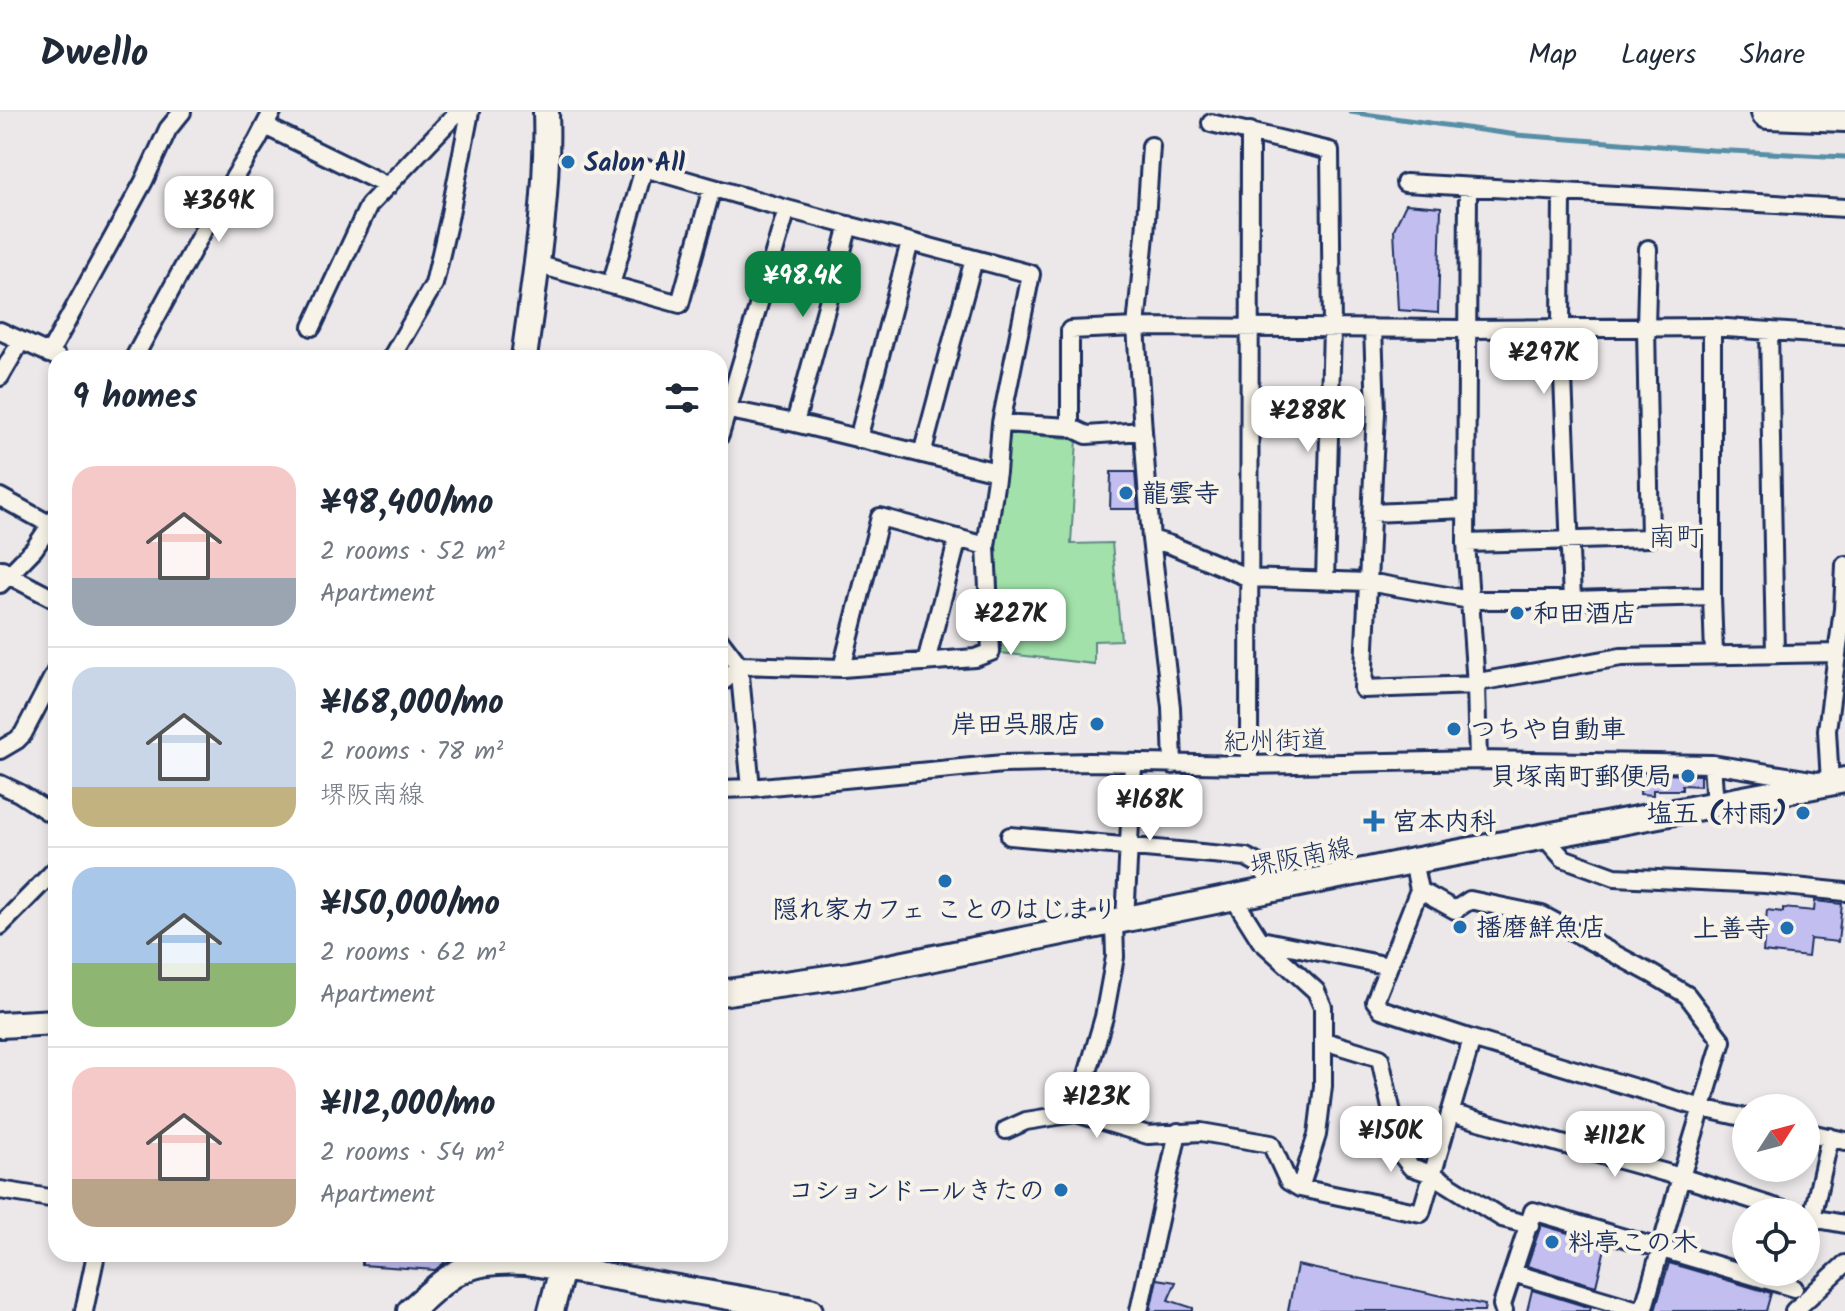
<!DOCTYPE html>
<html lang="en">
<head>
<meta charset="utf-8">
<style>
	body { margin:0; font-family:Kalam,"Klee One",sans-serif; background:#f2f2f3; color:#1f2937; height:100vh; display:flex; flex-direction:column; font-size:30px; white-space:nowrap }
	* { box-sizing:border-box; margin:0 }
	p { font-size:26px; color:#747a83 }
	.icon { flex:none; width:44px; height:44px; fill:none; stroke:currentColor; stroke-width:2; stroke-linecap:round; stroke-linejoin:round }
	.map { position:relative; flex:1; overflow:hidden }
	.drawer { position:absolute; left:48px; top:238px; width:680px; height:912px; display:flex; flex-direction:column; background:#fff; border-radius:24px; box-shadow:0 4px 12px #0003 }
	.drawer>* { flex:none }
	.needle { width:52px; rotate:54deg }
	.fabs { position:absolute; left:1732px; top:982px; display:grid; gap:16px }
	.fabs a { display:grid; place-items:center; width:88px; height:88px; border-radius:50%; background:#fff; box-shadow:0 4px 12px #0003; font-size:40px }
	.price { position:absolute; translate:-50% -68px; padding:0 18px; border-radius:16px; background:#fff; color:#222; font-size:26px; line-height:52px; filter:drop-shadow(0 2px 4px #0008) }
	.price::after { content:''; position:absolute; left:50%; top:48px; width:24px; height:18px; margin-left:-12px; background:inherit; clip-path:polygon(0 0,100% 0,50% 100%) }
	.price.current { background:#0b8043; color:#fff }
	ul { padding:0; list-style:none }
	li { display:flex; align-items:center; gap:24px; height:200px; padding:0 24px }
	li+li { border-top:2px solid #e0e1e3 }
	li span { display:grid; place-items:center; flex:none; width:224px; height:160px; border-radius:24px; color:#555 }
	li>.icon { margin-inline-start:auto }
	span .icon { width:96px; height:96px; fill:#fffc; stroke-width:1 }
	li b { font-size:34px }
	h2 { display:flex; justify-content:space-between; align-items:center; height:96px; padding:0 24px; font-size:34px }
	header { display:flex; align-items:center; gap:48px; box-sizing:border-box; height:112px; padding:0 40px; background:#fff; border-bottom:2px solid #e0e1e3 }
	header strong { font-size:38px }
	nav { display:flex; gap:44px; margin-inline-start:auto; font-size:28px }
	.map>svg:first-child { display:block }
	.green { fill:#a2e2aa; stroke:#5e8884; stroke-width:2 }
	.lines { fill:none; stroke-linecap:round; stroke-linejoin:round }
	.stream { stroke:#568ea5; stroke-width:5 }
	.building { fill:#c2bef0; stroke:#1b2f5e; stroke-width:2 }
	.street-casing { stroke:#1b2f5e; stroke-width:22 }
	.secondary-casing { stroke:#1b2f5e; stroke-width:30 }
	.highway-casing { stroke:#1b2f5e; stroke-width:38 }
	.street { stroke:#f7f3e8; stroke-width:16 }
	.secondary { stroke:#f7f3e8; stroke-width:24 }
	.highway { stroke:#f7f3e8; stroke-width:32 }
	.poi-dot { fill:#1f6fb2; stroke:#f7f3e8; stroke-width:3 }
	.labels { text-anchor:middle; stroke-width:8; stroke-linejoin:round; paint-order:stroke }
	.poi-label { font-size:26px; font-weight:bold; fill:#1b2f5e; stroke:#f7f3e8; text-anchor:start }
	.street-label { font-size:26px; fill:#1b2f5e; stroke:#f7f3e8 }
	.neighbourhood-label { font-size:28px; fill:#1b2f5e; stroke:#f7f3e8 }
</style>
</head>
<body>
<header>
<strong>Dwello</strong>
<nav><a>Map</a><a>Layers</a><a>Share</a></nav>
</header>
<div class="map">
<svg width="1845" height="1199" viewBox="0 0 1845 1199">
	<rect width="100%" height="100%" fill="#ece8ea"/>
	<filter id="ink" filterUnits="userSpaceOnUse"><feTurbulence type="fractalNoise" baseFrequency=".0125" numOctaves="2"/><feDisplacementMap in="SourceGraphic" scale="16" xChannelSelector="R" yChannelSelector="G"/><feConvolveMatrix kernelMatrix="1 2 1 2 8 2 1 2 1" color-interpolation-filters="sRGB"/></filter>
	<g filter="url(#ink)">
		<path class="green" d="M1007,321L1077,327L1071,432L1112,431L1121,528L1094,529V552L1001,541L995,437Z"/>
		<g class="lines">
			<path class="stream" d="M1350,0L1517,23L1712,38L1845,45"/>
		</g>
		<path class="building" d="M1406,92L1441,95L1438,201L1398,198L1394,117Z
			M1111,360H1135L1138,397H1110Z
			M1657,662L1700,663V674L1682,673V678H1653V683L1640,682L1641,664L1657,665Z
			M1815,789L1842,792L1838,830L1810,827L1808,845L1763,840L1767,798L1783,800V796L1814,799Z
			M1541,1113L1606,1132L1596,1174L1527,1154Z
			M362,1142H445L444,1151L435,1158L362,1153Z
			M1669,1151L1771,1181L1766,1199H1655Z
			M1297,1153L1485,1193L1484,1199H1288Z
			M1157,1167L1176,1170L1168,1188L1193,1196V1199H1150Z
			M1532,1178L1591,1196L1590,1199H1527Z"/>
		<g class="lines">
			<defs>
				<path id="street" d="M1211,11L1330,39L1332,217L1325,468
					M265,14L388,74
					M1405,71L1845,96
					M1468,75L1466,431L1476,573L1478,648
					M1562,80L1561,216L1572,488
					M536,152L611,173L644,56L787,97L1031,162L1001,311L997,360L986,434L991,540L975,546L842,556L739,553L720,528
					M611,173L680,192L712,76
					M312,215L369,93L458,0
					M1373,216L1376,300L1363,577L1476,573L1484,569L1621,545L1837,541
					M0,219L57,245
					M1769,219L1775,542
					M49,242L144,69L168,17L182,0
					M134,246L217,93L257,29L272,0
					M391,246L434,172L449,107L470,0
					M0,265L21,229
					M729,298L795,311L997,360
					M795,311L849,113
					M1001,311L1070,315V218L1136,215L1466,217L1712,215L1845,224
					M1070,315L1087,323L1143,319L1151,427L1171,595L1173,653
					M1143,319L1136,215L1145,123L1151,34
					M720,323L787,97
					M858,327L910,130
					M922,342L974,147
					M0,385L51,413
					M1371,401L1466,397
					M1151,427L1171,433L1249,466L1368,470L1470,488H1572L1712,484V215
					M1466,431L1650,426L1646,215L1648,137
					M2,457L8,463L56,488
					M0,472L34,437L56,405
					M1712,484L1714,543
					M1843,497L1845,453
					M926,550L958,426
					M739,553L751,676
					M842,556L880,405L986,434
					M720,567L725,568L739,553
					M0,638L17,628L23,622L56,559
					M1712,652L1715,693
					M1249,653L1250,19
					M0,672L19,681L56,705
					M720,677L751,676L1003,652L1089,650L1249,653L1478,648L1712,652L1830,671L1827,618L1843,497H1845
					M1010,724L1246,745L1259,752L1275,778
					M1545,726L1563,746L1615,765L1765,772L1845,780
					M1413,749L1419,778L1455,798L1470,788L1542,803L1652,862L1687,883L1722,929L1681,1065L1643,1199
					M1419,778L1375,889L1381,897L1472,927
					M1233,785L1260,828L1316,879L1323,895V974L1317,1023L1300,1076L1421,1101L1472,927L1702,996L1746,1006
					M1125,808L1133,653
					M0,814L56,757
					M1261,828L1389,854
					M1324,929L1380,946L1401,1042L1411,1055L1432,1062L1502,1106L1530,1113
					M1076,1001L1104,905L1115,845L1114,810
					M1450,1001L1681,1065L1790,1100
					M1006,1018L1026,1009L1076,1001L1148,1023L1201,1020L1271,1032L1288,1069L1300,1076
					M1806,1020L1845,1029
					M0,1078L56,1087
					M1806,1105L1845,1112
					M1806,1133L1830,1025
					M1513,1161L1641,1199
					M84,1199L96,1142
					M1139,1199L1178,1020
					M1504,1199L1502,1193L1533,1099L1794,1176
					M1794,1199L1845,1152"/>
				<path id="secondary" d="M524,246C535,165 549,82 546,0
					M720,881L850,863L1413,749L1845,668
					M0,913L56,910
					M410,1199C453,1160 466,1146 527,1150L810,1199
					M551,1199L566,1142"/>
				<path id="highway" d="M1768,0L1845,3"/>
			</defs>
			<use href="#street" class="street-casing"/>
			<use href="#secondary" class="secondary-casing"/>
			<use href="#highway" class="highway-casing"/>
			<use href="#street" class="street"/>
			<use href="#secondary" class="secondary"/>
			<use href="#highway" class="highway"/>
		</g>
	</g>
	<g class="poi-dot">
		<circle cx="568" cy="50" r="8"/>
		<circle cx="1126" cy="381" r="8"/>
		<circle cx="1517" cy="501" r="8"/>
		<circle cx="1097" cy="612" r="8"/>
		<circle cx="1454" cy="617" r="8"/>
		<circle cx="1688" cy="664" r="8"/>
		<circle cx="1803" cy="701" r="8"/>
		<path d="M1370 697h8v8h8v8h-8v8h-8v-8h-8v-8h8z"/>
		<circle cx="945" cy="769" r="8"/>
		<circle cx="1460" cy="815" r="8"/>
		<circle cx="1787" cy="816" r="8"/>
		<circle cx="1061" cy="1078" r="8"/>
		<circle cx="1552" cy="1130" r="8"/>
	</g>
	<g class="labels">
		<g class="poi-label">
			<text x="584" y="59">Salon All</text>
			<text x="1142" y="390">龍雲寺</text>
			<text x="1533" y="510">和田酒店</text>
			<text x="1081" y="621" text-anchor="end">岸田呉服店</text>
			<text x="1470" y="626">つちや自動車</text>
			<text x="1672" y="673" text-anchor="end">貝塚南町郵便局</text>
			<text x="1787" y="710" text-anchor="end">塩五 (村雨)</text>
			<text x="1392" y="718">宮本内科</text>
			<text x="945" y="806" text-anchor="middle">隠れ家カフェ ことのはじまり</text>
			<text x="1476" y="824">播磨鮮魚店</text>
			<text x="1771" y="825" text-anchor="end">上善寺</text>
			<text x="1045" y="1087" text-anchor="end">コションドールきたの</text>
			<text x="1568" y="1139">料亭この木</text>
		</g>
		<g class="street-label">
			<text transform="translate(1275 628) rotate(-1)" y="9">紀州街道</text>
			<text transform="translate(1301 744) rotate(-11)" y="9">堺阪南線</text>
		</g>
		<g class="neighbourhood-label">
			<text x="1676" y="434">南町</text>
		</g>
	</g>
</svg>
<div class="fabs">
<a><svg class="needle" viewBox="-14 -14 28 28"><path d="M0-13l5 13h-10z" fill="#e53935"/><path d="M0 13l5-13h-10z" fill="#747a83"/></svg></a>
<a><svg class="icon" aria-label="locate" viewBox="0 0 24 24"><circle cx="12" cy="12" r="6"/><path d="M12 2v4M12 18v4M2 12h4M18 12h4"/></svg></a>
</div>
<b class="price" style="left:219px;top:132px">¥369K</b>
<b class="price current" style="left:803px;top:207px">¥98.4K</b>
<b class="price" style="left:1544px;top:284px">¥297K</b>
<b class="price" style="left:1308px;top:342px">¥288K</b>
<b class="price" style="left:1011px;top:545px">¥227K</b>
<b class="price" style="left:1150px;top:731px">¥168K</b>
<b class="price" style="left:1097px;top:1028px">¥123K</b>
<b class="price" style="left:1391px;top:1062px">¥150K</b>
<b class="price" style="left:1615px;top:1067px">¥112K</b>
<section class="drawer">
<h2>9 homes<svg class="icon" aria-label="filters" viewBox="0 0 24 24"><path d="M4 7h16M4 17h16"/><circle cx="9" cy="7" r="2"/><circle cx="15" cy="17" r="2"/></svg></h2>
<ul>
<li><span style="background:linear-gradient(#f6c9c9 70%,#9aa5b1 0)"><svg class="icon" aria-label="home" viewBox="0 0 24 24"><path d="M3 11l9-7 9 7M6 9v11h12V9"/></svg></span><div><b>¥98,400/mo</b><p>2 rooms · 52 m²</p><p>Apartment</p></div></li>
<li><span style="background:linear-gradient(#c9d6e8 75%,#c2b280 0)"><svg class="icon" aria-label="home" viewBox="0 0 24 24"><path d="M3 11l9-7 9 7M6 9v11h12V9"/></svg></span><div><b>¥168,000/mo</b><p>2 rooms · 78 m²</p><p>堺阪南線</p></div></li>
<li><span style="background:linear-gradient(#a9c7e8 60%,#8fb573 0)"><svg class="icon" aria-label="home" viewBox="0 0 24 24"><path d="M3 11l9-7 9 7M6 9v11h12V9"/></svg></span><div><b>¥150,000/mo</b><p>2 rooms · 62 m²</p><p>Apartment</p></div></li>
<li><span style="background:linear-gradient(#f6c9c9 70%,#b9a48a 0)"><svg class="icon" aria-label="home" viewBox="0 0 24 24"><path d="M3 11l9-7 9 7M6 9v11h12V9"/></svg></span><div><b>¥112,000/mo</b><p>2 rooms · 54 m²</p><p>Apartment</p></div></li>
</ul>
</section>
</div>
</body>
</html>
